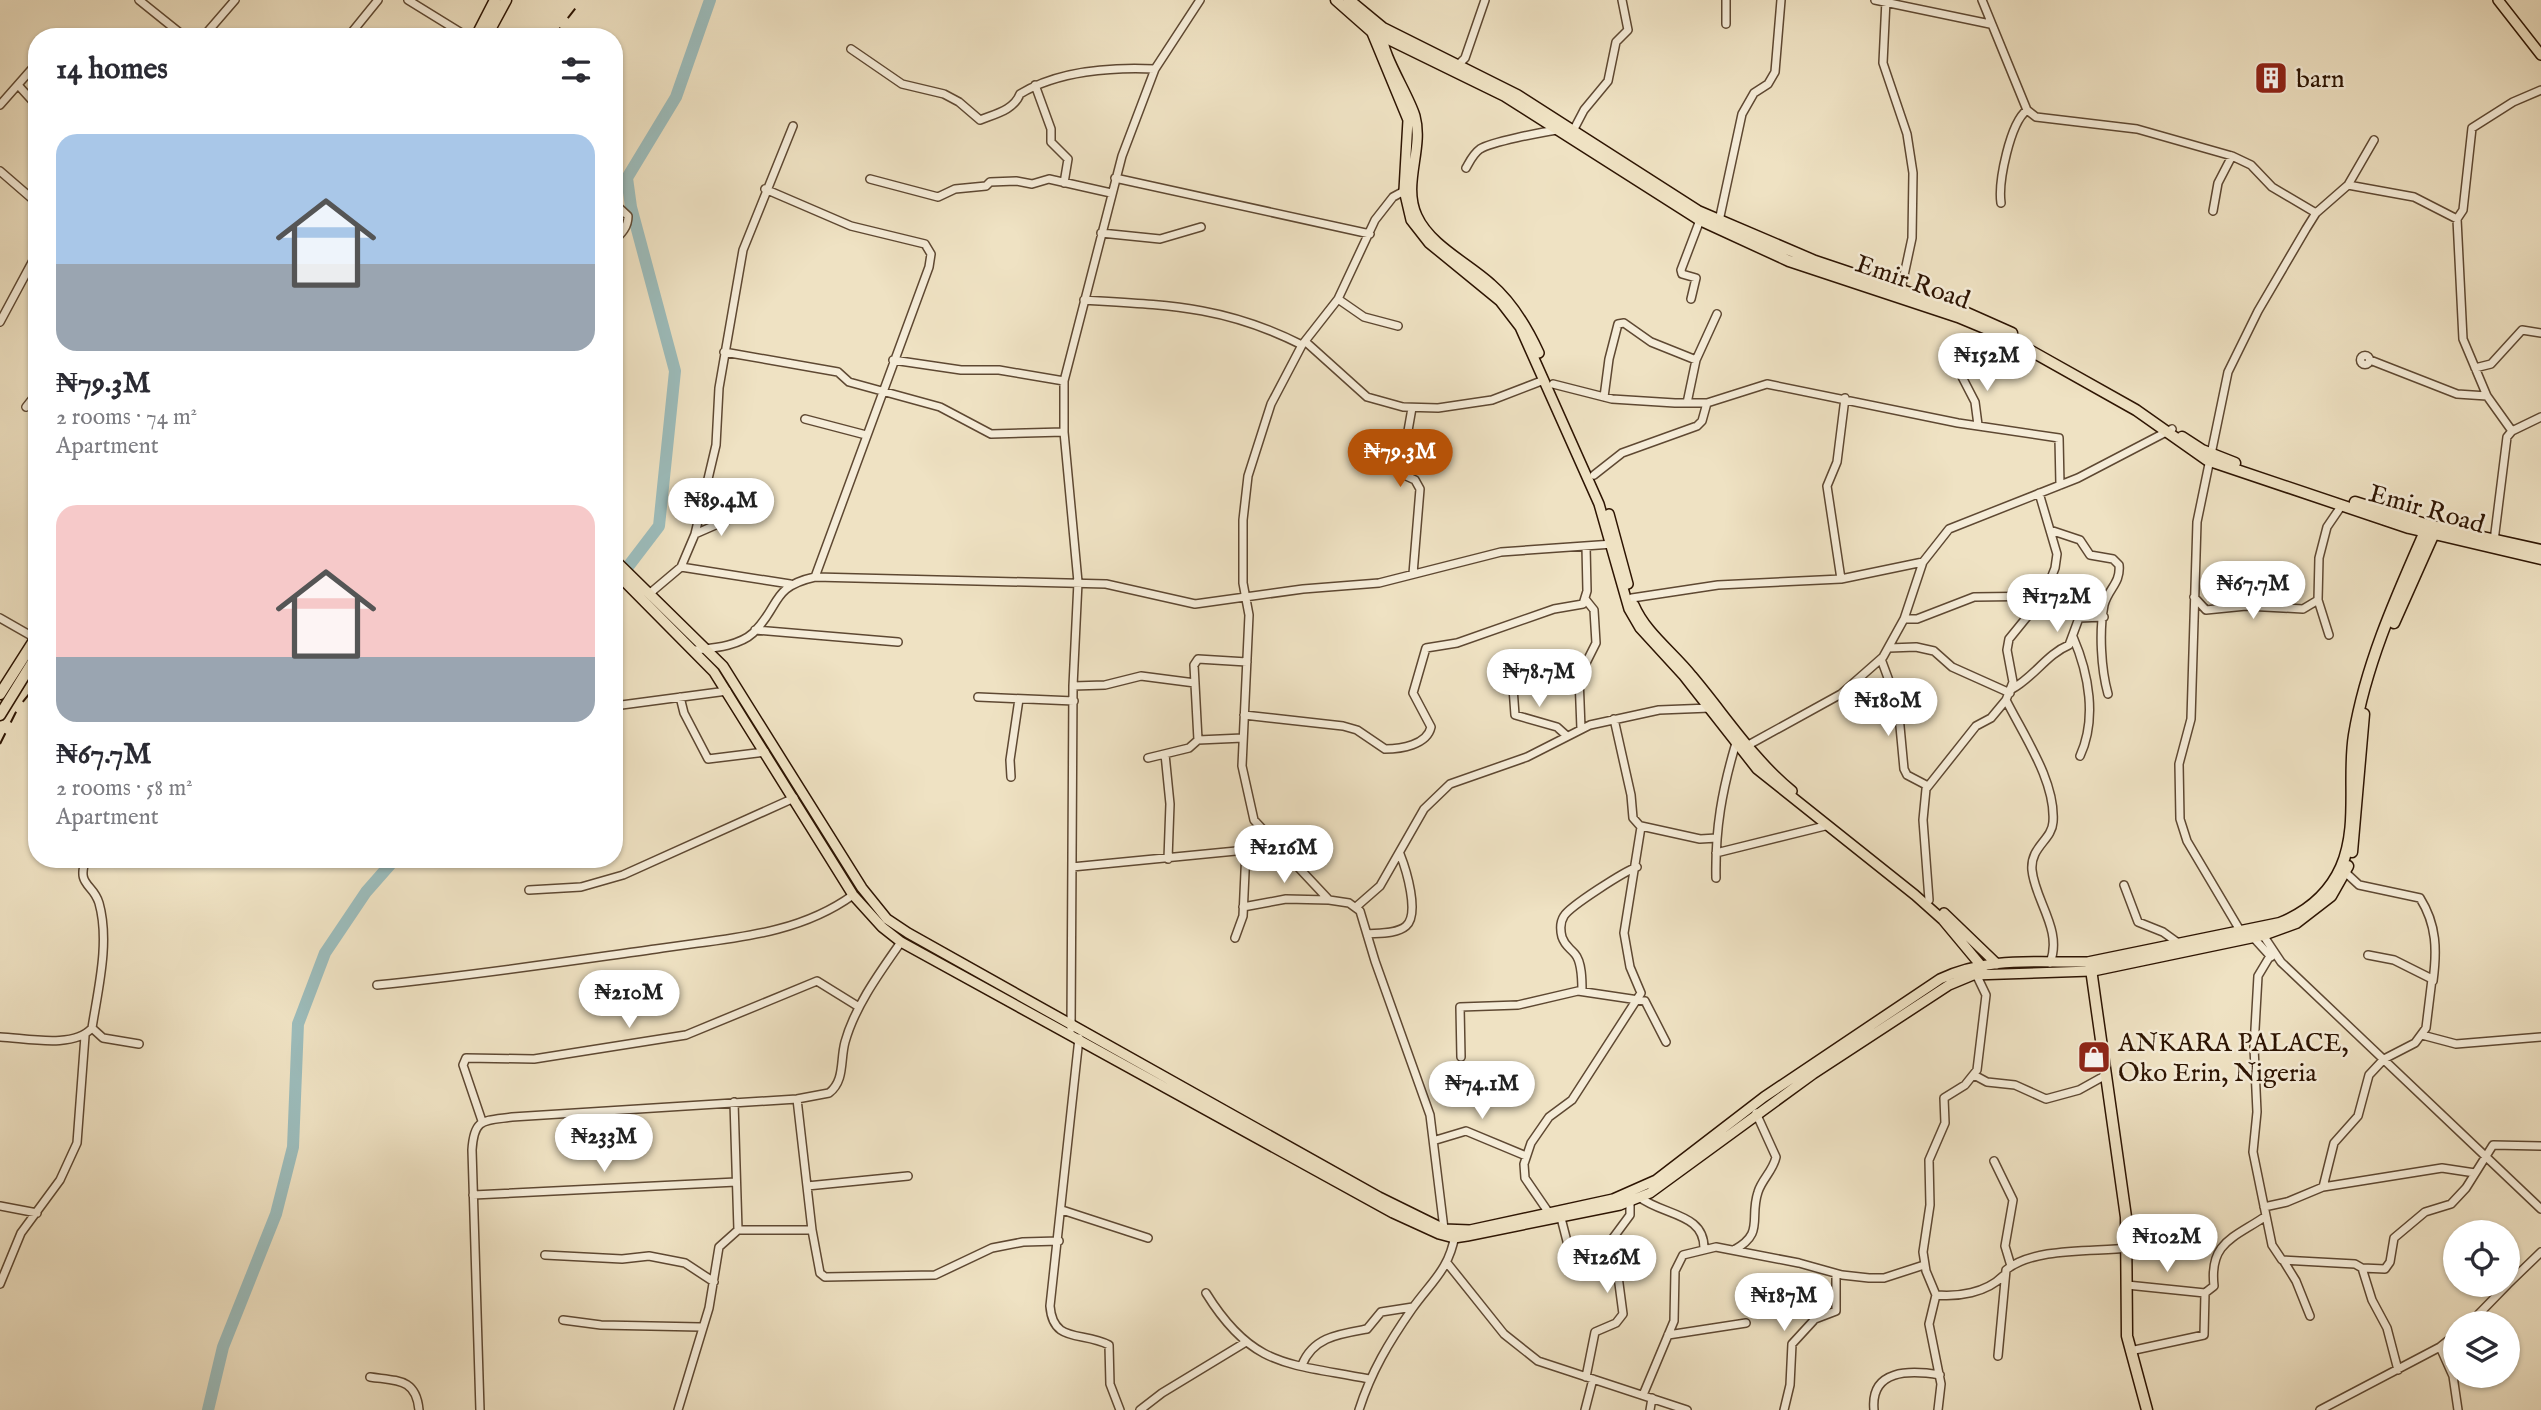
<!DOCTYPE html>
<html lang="en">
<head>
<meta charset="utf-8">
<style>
	body { margin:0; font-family:"IM FELL English",serif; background:#f7f7f7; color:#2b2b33; height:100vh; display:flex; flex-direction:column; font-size:26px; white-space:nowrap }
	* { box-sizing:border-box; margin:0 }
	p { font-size:23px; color:#7c7c81 }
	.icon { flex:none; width:38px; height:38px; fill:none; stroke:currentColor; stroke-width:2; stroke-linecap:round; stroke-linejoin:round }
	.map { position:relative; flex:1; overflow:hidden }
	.panel { position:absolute; left:28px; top:28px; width:595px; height:840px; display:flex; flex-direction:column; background:#fff; border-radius:28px; box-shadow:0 2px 5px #0004 }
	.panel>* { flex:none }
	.controls { position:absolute; left:2443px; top:1220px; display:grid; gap:14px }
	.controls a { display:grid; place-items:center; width:77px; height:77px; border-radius:50%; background:#fff; box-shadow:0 2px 5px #0004; font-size:35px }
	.price { position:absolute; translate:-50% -60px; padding:0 16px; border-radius:24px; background:#fff; color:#222; font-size:23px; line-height:46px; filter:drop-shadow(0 2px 4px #0008) }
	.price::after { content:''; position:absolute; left:50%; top:42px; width:21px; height:16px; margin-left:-10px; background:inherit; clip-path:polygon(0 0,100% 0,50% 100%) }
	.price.on { background:#b45309; color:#fff }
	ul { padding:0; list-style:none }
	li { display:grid; align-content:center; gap:14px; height:371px; padding:0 28px }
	li span { display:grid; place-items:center; height:217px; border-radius:21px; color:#555 }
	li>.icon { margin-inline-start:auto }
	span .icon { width:126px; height:126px; fill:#fffc; stroke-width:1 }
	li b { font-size:30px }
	h2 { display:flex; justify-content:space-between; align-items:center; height:84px; padding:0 28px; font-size:30px }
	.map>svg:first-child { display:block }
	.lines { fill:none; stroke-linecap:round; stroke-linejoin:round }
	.river { stroke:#9cbcbb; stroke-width:12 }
	.minor-casing { stroke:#5e4832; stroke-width:10 }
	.major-casing { stroke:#2d1402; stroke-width:12 }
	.highway-casing { stroke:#2d1402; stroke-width:13 }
	.minor { stroke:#f5ecd8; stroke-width:7 }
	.major { stroke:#efe2c3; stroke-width:9 }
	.highway { stroke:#efe2c3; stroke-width:10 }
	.rail { stroke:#2d1402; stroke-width:2; stroke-dasharray:12 12; stroke-linecap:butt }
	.labels { text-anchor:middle; stroke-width:5; stroke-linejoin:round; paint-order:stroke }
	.poi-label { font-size:26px; fill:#2d1402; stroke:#f5ecd8; text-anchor:start }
	.street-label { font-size:26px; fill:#2d1402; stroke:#f5ecd8 }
</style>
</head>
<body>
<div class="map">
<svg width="2541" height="1410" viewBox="0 0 2541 1410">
	<rect width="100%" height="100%" fill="#efe2c3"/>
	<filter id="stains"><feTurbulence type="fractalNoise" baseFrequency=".00286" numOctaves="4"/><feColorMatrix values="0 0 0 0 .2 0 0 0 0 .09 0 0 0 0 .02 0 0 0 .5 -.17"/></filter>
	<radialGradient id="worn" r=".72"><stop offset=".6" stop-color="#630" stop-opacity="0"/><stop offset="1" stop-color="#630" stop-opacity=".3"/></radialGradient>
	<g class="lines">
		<path class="river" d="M614,585L659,526L675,371L631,207L627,178L676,97L710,0
			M208,1410L223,1347L276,1214L293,1147L298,1024L325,953L366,892L395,859"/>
		<defs>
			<path id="minor" d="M139,0L185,37
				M408,0L468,37
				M1875,0L1990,24
				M1886,0L1883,63L1907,134L1913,173L1912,238L1900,294
				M1982,0L2027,110L2036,117L2137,129L2232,156L2251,165L2272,187L2316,213
				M1726,24V0
				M60,37L61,36
				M203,37L235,0
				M348,37L378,0
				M851,49L902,84L944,94L959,102L980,120C995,114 1014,110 1020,94C1058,71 1112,67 1155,69
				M1458,65L1465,58L1485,0
				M18,85L37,106
				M1035,85L1051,129V142L1068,159L1064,183
				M0,105L37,63
				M1573,131L1584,110L1608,81L1616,42L1628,30L1622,0
				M1466,168C1470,161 1473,154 1480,149C1491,142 1542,132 1558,130
				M0,171L37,203
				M1115,178L1370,234
				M870,179L938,197L955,189L986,186L990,182L1016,181L1032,184L1049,179L1111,193
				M2348,185L2414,197L2457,219L2463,339L2487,396L2512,431
				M765,189L851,226L925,244L931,254L929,267L815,577
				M1406,190L1393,197L1375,220L1338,299L1302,345L1271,404L1248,476L1243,520V583L1249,615L1242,766L1254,820L1329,900L1349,903L1360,911L1375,961L1430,1115L1444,1229
				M614,203L628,216C628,227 622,233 614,241
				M2001,203C1998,182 2010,123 2027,110
				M2213,211L2218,183L2232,156
				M2457,219L2463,210L2472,128L2513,102L2541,90
				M1719,221L1742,114L1754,93L1768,84L1775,72L1781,0
				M1101,233L1160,239L1201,227
				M1338,299L1364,317L1398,326
				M1691,299L1696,278L1682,274L1681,270L1700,220
				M1084,300C1168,305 1225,306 1302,345
				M0,322L37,253
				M1307,343L1367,397L1403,407L1438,408L1492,400L1544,380
				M724,352L838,372L849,382L940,407L991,434L1064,432
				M2360.5 360a4.5 4.5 0 1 1 9 0a4.5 4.5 0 1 1-9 0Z
				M893,360L961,370H999L1064,381
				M2370,360L2457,394L2487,396
				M2475,368L2491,364L2522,330L2541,333
				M1959,371L1975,402L1978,425
				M1553,384L1612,399L1675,403H1707L1767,384L1958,423L2059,438L2060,485
				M1604,397L1609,359L1618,324L1624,323L1651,342L1696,360
				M1687,403L1696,360L1717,314
				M26,407L37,393
				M1412,408L1402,465L1404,475L1415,480L1420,489L1413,574
				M805,419L866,435
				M1594,475L1622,453L1697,426L1702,421L1707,403
				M2050,530L2080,540L2090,555L2113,559L2119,565C2121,583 2108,589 2104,605C2099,631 2101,669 2108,694
				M695,534L716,445L719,388L743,250L793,126
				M2494,541L2507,437L2512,431L2541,417
				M681,567L695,534L759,506
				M1841,579L1827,486L1837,462L1845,398
				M649,594L681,567L790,584
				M2194,597L2206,610L2246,606L2303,609L2318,600
				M1632,598L1718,585L1841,579L1923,562
				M0,618L35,638
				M1904,619H1917L1974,597L2043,596
				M755,630L898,642
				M2329,635L2318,600L2319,558L2327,527L2342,505
				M2073,637C2089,674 2097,719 2080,756
				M1889,648L1916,647L1934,651L1952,667L2010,693
				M696,650C713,648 739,646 753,633C781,606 770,587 815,577L1106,584L1195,604L1303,589L1379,583L1501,552L1613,544
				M1881,659L1898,705L1904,769L1907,775L1928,786
				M1512,674L1515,715L1557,727L1567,736
				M1073,686L1105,685L1141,676L1195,683
				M2012,689C2034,677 2047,654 2069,645L2079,618L2104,617
				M680,697L684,713L708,759L765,752
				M978,697L1074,701
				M2006,700C2024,736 2056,782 2053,822C2052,840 2030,847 2032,870C2035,901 2063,930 2050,963
				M614,706L727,691
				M1244,715L1343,726L1357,730L1385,749C1401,749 1427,745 1431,727L1413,693L1426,648L1457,643L1554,609L1583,604L1587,591L1586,546
				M1581,729L1579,677L1596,643L1594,610L1586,600
				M1243,738L1198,740L1194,665L1198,659L1247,662
				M1743,748L1841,694L1883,657L1904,619L1923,562L1949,529L2078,478L2172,429
				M1165,754L1170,804L1168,859
				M1148,758L1189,748L1198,740
				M1011,777L1010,760L1019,699
				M1641,826L1700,839L1717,838
				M1716,853L1825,826
				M1072,867L1278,847
				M2345,872L2359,885L2420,898C2437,925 2437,951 2433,981
				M1716,878C1715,829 1722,790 1736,743
				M2124,885L2138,922L2163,932L2181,945
				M529,890L581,887L623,875L794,798
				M1929,900L1923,820L1926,789L1976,726L1991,718L2006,700L2013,682L2007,650L2009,639L2044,596L2055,568L2057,554L2039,493
				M1243,907L1286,899L1329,900
				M1356,907L1380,886L1424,809L1450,784L1527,757L1590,725L1659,710L1710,708
				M2241,932L2187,841L2180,819L2179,764L2191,719L2197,522L2228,372L2258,311L2306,229L2316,213L2348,185L2374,140
				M2261,932L2281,962L2541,1209
				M1367,934C1378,933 1397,934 1406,926C1420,914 1406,869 1400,854
				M2251,935L2271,957
				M1235,938L1243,916L1246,850
				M2270,956L2258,976L2254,1047L2257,1112L2253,1152L2272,1245L2282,1260L2355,1264L2362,1268L2372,1300L2387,1328L2398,1370
				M377,985C470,976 563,962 656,949C725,938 795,937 853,895
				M1582,991C1582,981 1582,962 1575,954C1569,947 1565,946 1562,937C1560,929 1560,922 1564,916C1570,906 1625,871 1637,867
				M92,1028L103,1038L139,1044
				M1071,1029L1073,686L1078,582L1064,432V381L1122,156L1155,69L1200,0
				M2422,1035L2456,1044L2541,1037
				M0,1037C26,1038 73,1049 92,1028C98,989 110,942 99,903C93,883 76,886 86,859
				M1079,1038L1050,1306C1053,1344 1082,1331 1109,1345L1110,1384L1120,1410
				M1461,1057L1460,1007L1518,1005L1578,991L1645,1001L1666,1042
				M1974,1075L1987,1082L2015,1085L2046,1099L2079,1090L2106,1075
				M797,1099L812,1230L820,1273L825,1277L935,1275L992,1248L1023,1242L1059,1241
				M734,1102L738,1230H812
				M482,1121L463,1065L466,1058L534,1059L686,1035L817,981L859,1007
				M1436,1140L1466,1131L1526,1156
				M1994,1161L2013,1200L2005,1246L2011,1266
				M807,1186L908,1176
				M2323,1187L2442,1168L2475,1173
				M473,1195L736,1182
				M1639,1197C1664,1216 1705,1213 1704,1249
				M0,1206L37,1213
				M2264,1207L2287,1202L2323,1187L2334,1143L2358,1116L2369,1075L2384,1059L2415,1043L2426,1028L2432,979L2394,960L2368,955
				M1062,1210L1148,1238
				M1549,1213L1525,1178L1524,1164L1531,1143L1549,1117L1572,1100L1641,993L1630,967L1624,933L1641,827L1633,818L1631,795L1614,719
				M1561,1218L1570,1253
				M1734,1250C1765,1233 1749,1219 1758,1192C1762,1179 1773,1171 1776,1157L1756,1113
				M545,1255L622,1259L649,1256L685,1263L714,1282
				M2283,1260L2296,1281L2310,1316
				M1448,1264L1504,1334L1538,1361L1687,1410
				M2362,1268L2385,1269L2390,1262L2394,1238L2425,1212L2451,1204L2466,1188L2493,1145L2541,1146
				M0,1284L21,1233L60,1180L77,1143L85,1036
				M2508,1284L2541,1252
				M2127,1285L2205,1293
				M1206,1293C1253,1369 1289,1363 1369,1379
				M1936,1295C1958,1297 1986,1293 2003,1276
				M563,1320L601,1325L700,1327
				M2470,1323L2508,1284
				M1668,1335L1746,1323
				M2440,1347L2453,1376L2458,1410
				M2130,1351L2204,1335L2205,1293L2214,1286C2209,1242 2234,1238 2266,1216
				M1998,1356L2006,1270C2034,1247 2094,1252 2128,1248
				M1302,1365C1313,1337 1339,1334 1367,1329L1381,1312L1413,1307
				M370,1377C397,1381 416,1378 419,1410
				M1586,1377L1595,1332L1616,1323L1623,1314L1613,1238L1630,1215V1201
				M1643,1395L1674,1321L1675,1271L1683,1255L1716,1247L1799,1263L1842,1275L1869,1278H1884L1924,1265
				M480,1410L472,1150C474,1118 483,1121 512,1117L797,1099L829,1093C845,1081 840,1060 845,1042C855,1006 880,972 901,942
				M678,1410L709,1308L719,1247L738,1230
				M1140,1410L1162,1393L1246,1342
				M1359,1410C1371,1372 1389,1342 1412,1309C1431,1282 1449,1270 1455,1235
				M1585,1410L1593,1379
				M1650,1410L1652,1398
				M1784,1410L1790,1385L1792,1344L1815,1319L1836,1311V1274
				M1874,1410C1870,1369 1910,1370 1940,1375
				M1938,1410L1941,1384L1929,1324L1936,1295L1926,1271L1923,1252L1930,1205L1929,1160L1945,1123L1944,1098L1965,1085L1977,1070L1986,995L1976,974
				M2320,1410L2440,1347L2455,1335"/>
			<path id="major" d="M2498,0L2541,55
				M1370,28L1408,120L1404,190L1411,220L1429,243L1500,301L1520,327L1599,504L1629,609L1640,628L1684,676L1757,769L1915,895L1943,920L1983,968
				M1382,32C1381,54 1408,93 1415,116C1424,149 1402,184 1417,216C1430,245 1468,263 1491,284C1513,303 1527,327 1539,353
				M1609,514L1628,584
				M614,559L723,666L862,888L887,919L908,933L1379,1197L1444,1229L1470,1230L1613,1199L1656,1180L1764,1097L1940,979C1987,956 2039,963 2090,962
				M614,571L714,672L853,895L882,927L901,942L1393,1213L1439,1234L1454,1238L1467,1236L1620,1205L1650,1193L1813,1074L1949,985L1973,975L2091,971
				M1634,605C1646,633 1673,652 1692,676C1725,715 1752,758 1792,791
				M1944,913L1997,964"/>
			<path id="highway" d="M1336,0L1370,30L1505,96L1700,220L1789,261L1958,317L2006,337L2136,410L2207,460L2409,528L2541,559
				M1349,0L1383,28L1517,95L1698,211L1815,261L1958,309L2012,333
				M476,37L495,0
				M486,37L506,0
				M2182,437L2202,450L2235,463
				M2355,502L2428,525L2541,550
				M2394,623L2435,531
				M0,694L37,636
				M0,715L37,655
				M2352,852L2364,714
				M2091,971L2263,935L2296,923L2331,896L2348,866
				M2147,1410L2127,1336L2126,1217L2090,962L2280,923C2307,912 2329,894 2341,867C2359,826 2347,777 2354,735C2366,663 2397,595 2426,529"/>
		</defs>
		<use href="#minor" class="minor-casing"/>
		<use href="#major" class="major-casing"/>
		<use href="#highway" class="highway-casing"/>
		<use href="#minor" class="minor"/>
		<use href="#major" class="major"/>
		<use href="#highway" class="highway"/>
		<path class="rail" d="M553,37L582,0
			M0,744L18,708L37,684"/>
	</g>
	<defs>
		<symbol id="building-square" viewBox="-11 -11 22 22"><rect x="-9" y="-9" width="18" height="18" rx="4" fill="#8f2418" stroke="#f5ecd8"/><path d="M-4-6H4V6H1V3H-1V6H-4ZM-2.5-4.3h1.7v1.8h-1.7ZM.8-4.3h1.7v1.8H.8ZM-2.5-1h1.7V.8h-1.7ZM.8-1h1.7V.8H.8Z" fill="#fff"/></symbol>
		<symbol id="shop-square" viewBox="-11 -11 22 22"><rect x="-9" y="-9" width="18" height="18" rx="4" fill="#8f2418" stroke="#f5ecd8"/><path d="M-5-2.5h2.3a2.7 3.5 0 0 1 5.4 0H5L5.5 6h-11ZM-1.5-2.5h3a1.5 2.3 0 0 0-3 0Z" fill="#fff"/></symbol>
	</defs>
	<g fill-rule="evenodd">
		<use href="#building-square" x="2252" y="59" width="38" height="38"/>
		<use href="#shop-square" x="2075" y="1038" width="38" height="38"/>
	</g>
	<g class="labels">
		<g class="poi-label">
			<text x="2296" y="87">barn</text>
			<text x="2118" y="1051">ANKARA PALACE,<tspan x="2118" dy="30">Oko Erin, Nigeria</tspan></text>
		</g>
		<g class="street-label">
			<text transform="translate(1913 281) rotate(19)" y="9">Emir Road</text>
			<text transform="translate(2427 508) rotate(16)" y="9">Emir Road</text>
		</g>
	</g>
	<rect width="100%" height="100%" filter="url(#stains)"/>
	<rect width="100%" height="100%" fill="url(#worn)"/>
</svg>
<div class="controls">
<a><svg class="icon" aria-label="locate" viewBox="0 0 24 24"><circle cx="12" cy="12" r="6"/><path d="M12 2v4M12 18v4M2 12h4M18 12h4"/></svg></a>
<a><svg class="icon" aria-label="layers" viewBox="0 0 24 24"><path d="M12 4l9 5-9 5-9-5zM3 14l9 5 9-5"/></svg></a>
</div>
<b class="price" style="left:1987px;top:393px">₦152M</b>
<b class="price on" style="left:1400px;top:489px">₦79.3M</b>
<b class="price" style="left:721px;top:538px">₦89.4M</b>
<b class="price" style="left:2253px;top:621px">₦67.7M</b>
<b class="price" style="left:2057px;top:634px">₦172M</b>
<b class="price" style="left:1539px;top:709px">₦78.7M</b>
<b class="price" style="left:1888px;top:738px">₦180M</b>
<b class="price" style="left:1284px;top:885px">₦216M</b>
<b class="price" style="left:629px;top:1030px">₦210M</b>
<b class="price" style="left:1482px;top:1121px">₦74.1M</b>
<b class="price" style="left:604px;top:1174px">₦233M</b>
<b class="price" style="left:2167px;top:1274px">₦102M</b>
<b class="price" style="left:1607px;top:1295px">₦126M</b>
<b class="price" style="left:1784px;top:1333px">₦187M</b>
<section class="panel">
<h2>14 homes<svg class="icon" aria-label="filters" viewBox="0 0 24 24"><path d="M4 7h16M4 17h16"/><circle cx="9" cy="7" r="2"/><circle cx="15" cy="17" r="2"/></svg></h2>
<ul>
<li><span style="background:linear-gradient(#a9c7e8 60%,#9aa5b1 0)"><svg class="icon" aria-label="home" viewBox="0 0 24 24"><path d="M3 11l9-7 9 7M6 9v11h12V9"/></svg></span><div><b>₦79.3M</b><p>2 rooms · 74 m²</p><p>Apartment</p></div></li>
<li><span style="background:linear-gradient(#f6c9c9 70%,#9aa5b1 0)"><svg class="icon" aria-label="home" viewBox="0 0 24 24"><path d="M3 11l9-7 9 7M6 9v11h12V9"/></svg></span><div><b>₦67.7M</b><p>2 rooms · 58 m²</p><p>Apartment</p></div></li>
</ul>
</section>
</div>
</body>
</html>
